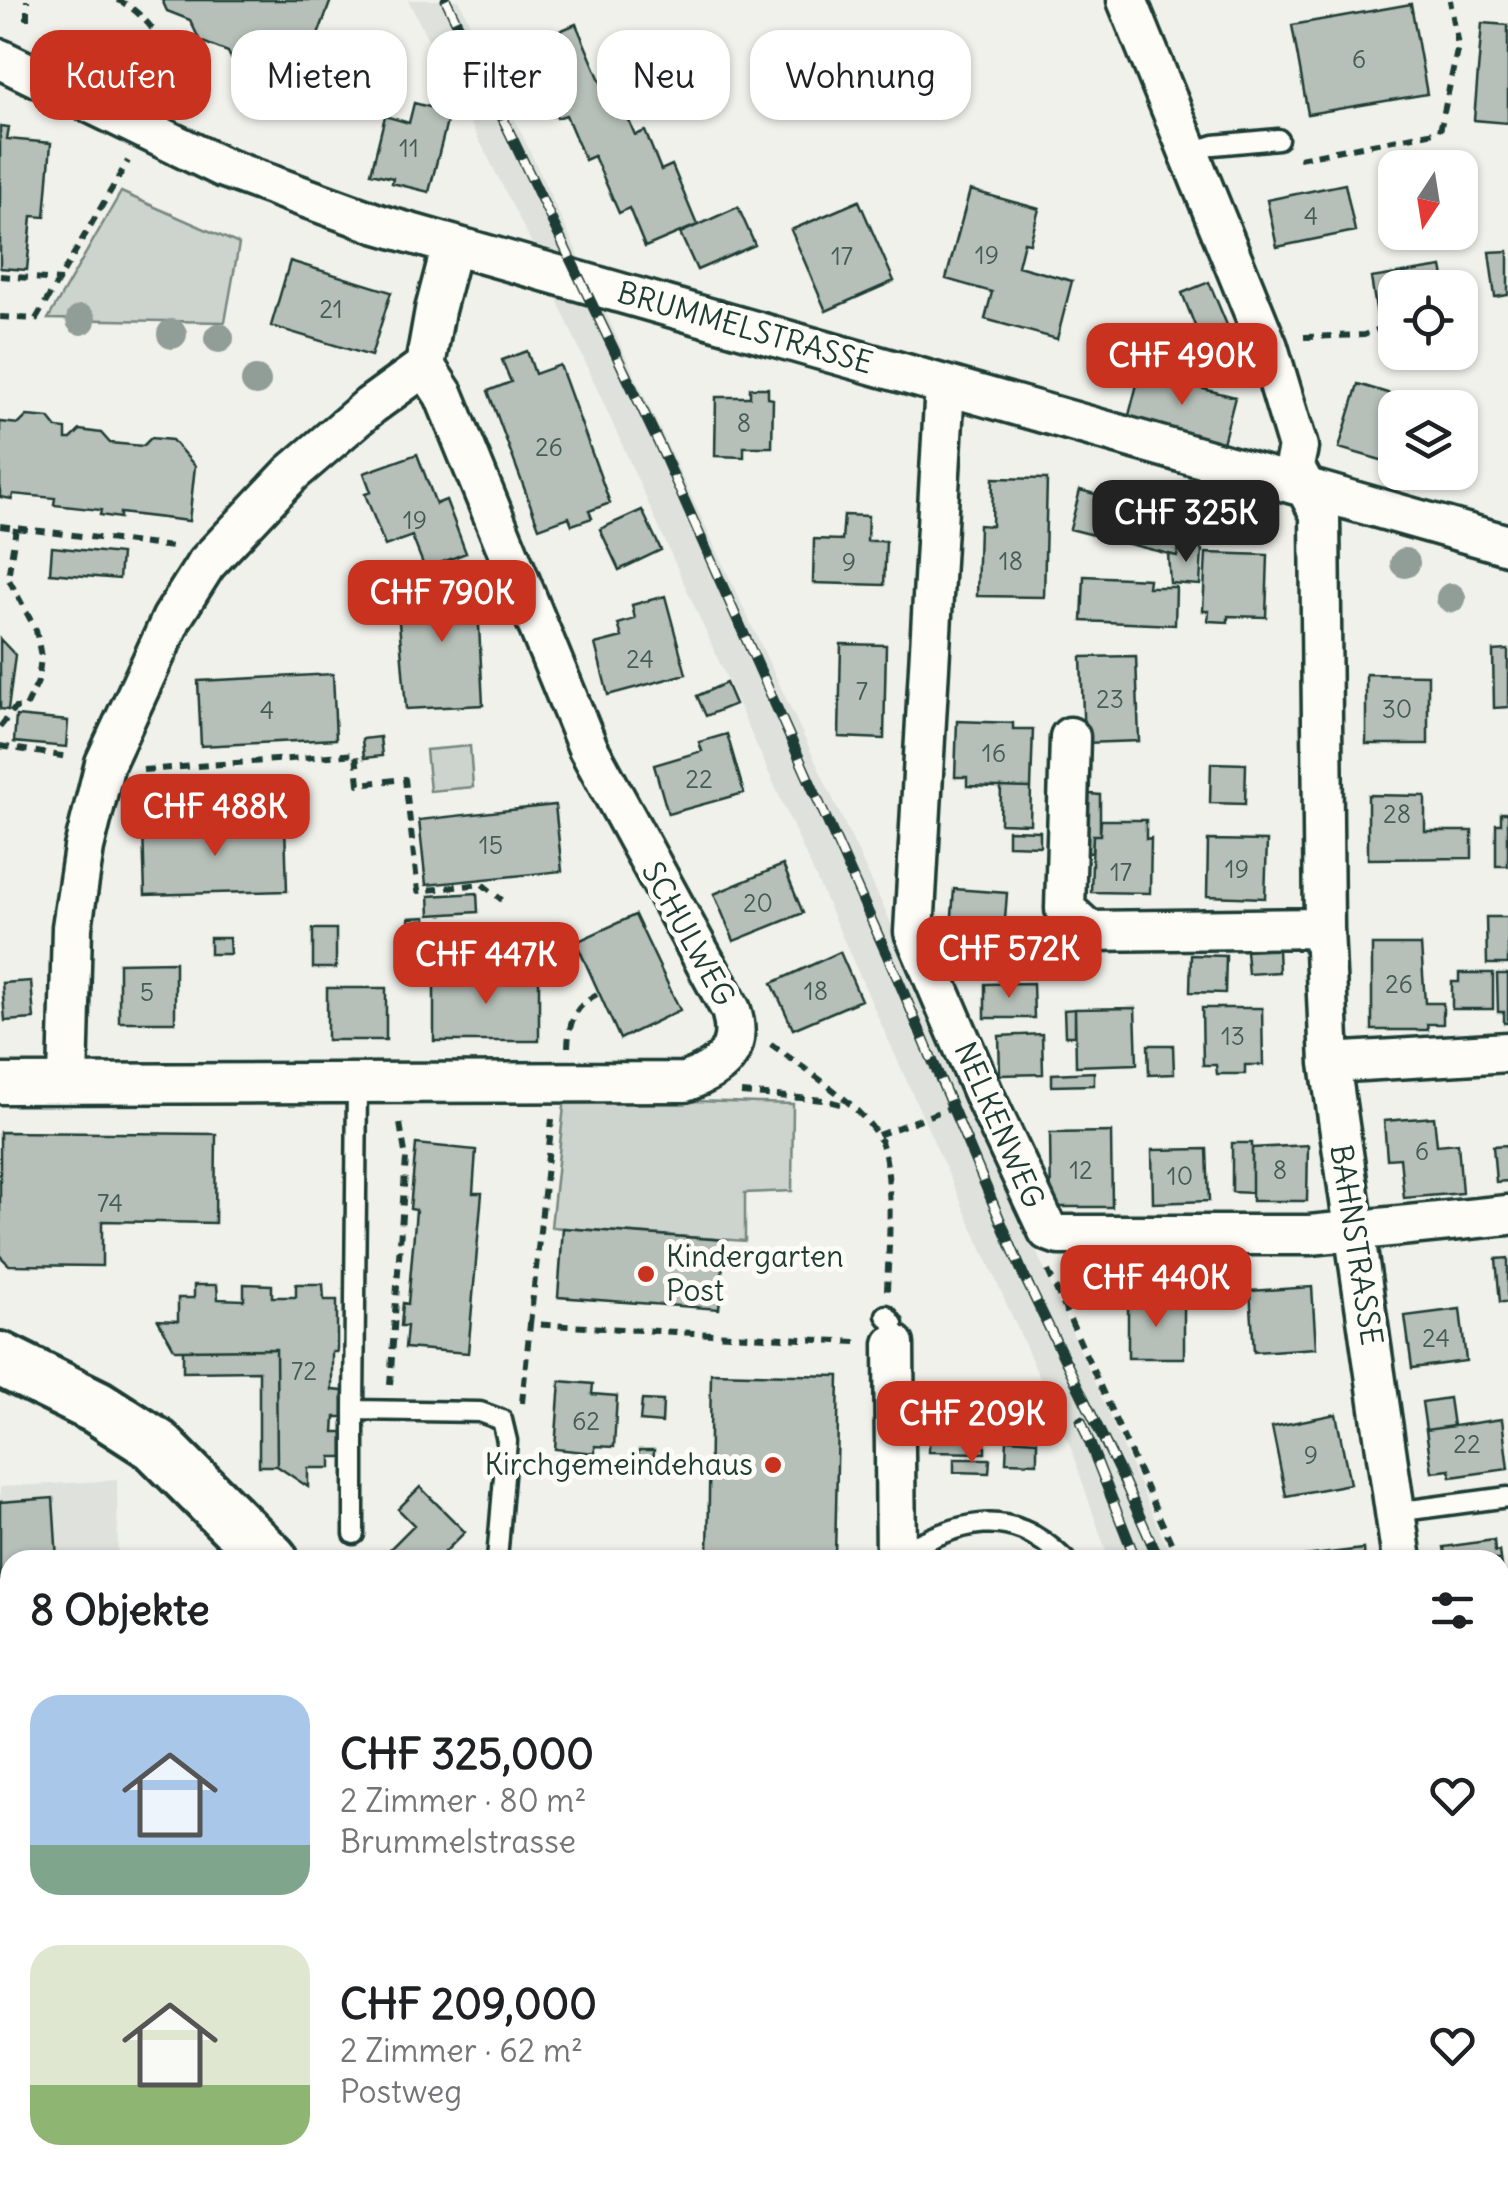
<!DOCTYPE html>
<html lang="de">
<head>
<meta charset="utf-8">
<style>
	body { margin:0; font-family:Delius,sans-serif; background:#f6f6f6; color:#202124; height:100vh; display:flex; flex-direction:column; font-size:38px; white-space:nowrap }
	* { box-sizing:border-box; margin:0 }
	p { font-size:32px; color:#757577 }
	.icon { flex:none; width:55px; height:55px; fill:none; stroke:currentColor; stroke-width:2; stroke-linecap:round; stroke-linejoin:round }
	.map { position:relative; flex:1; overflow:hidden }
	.details { position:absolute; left:0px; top:1550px; width:1510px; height:642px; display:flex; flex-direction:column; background:#fff; border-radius:30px 30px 0 0; box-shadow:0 2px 8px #0004 }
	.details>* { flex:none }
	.banner { position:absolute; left:30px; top:30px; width:1000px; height:90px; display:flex; gap:20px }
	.needle { width:65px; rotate:192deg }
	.buttons { position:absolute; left:1378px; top:150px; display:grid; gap:20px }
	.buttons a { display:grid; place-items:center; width:100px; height:100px; border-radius:20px; background:#fff; box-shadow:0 2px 8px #0004; font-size:50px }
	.price { position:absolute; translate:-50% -85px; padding:0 22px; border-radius:20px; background:#c8321e; color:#fff; font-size:32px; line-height:65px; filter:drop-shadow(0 2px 5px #0008) }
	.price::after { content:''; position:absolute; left:50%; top:60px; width:30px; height:22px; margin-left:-15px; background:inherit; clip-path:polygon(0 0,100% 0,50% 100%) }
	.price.current { background:#222; color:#fff }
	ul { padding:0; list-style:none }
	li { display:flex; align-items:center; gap:30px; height:250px; padding:0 30px }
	li span { display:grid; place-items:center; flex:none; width:280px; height:200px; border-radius:30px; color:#555 }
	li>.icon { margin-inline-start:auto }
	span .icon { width:120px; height:120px; fill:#fffc; stroke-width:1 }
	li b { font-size:42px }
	h2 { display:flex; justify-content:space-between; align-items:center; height:120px; padding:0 30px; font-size:42px }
	.pill { padding:0 35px; border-radius:30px; background:#fff; box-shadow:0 2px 8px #0004; font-size:35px; line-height:90px }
	.pill.current { background:#c8321e; color:#fff }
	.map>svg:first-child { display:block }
	.built { fill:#dfe2dc }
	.green { fill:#cdd3cd; stroke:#768880; stroke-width:2.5 }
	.building { fill:#b6bfb8; stroke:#1f3d34; stroke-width:2.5 }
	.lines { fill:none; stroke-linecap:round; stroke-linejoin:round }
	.service-casing { stroke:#1f3d34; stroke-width:25 }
	.minor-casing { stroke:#1f3d34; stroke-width:45 }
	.secondary-casing { stroke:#1f3d34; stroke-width:60 }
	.path { stroke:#1f3d34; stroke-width:6; stroke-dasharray:10 8; stroke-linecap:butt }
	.service { stroke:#fdfcf7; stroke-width:18 }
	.minor { stroke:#fdfcf7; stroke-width:38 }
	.secondary { stroke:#fdfcf7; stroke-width:52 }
	.rail-casing { stroke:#1f3d34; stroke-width:11 }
	.rail { stroke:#fdfcf7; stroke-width:8; stroke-dasharray:22; stroke-linecap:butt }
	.tree { fill:#909e97 }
	.poi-dot { fill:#c8321e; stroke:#fdfcf7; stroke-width:4 }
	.labels { text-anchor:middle; stroke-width:10; stroke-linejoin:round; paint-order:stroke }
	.number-label { font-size:25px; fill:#455e55 }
	.street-label { font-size:30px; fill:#1f3d34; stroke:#fdfcf7 }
	.poi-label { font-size:30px; fill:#1f3d34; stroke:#fdfcf7; text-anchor:start }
</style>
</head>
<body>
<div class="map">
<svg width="1508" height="2192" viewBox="0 0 1508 2192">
	<rect width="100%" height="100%" fill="#f0f1eb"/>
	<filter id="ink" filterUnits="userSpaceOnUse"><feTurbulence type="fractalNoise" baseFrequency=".01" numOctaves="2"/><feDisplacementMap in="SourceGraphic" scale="20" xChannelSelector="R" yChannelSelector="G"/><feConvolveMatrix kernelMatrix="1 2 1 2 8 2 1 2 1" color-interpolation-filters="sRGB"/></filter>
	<g filter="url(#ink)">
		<path class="built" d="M408,0H459L886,912L1173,1560H1109L1070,1446L534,248Z
			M117,1480L118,1560H10V2182L136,2183V2192H0V1487Z
			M1330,2183H1465L1469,2192H1333Z"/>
		<path class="green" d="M121,192L239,244L225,322L48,319Z
			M470,746L473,787L430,791L426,750Z
			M565,1097L793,1104L792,1191L745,1193V1241L551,1227Z
			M0,1827H10V2099L0,2100Z
			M0,2112H10V2168H0Z"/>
		<path class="building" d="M162,0H331L308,62L261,86L241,79L228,52L200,41L190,20L167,11Z
			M1411,4L1427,94L1308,114L1292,25Z
			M1482,23L1508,25V123L1474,120Z
			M576,24L602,85L612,81L635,135L645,131L661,170L672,165L697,225L645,247L629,208L619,213L594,156L585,160L566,115L557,118L527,45Z
			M414,103L445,111L448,118L429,192L392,183L393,178L371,173L385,116L409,123Z
			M0,126L9,127L7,139L51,143L45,217L32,216L27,270L0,268Z
			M1345,184L1355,231L1277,247L1267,200Z
			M970,190L1039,209L1030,243L1024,242L1018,266L1072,281L1057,339L985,319L992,292L946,279Z
			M859,201L894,281L826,311L791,230Z
			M738,207L755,245L697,270L680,233Z
			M1508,251V295L1495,297L1489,252Z
			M290,261L391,292L371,356L271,326Z
			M1442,267L1446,288H1395V318L1378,321L1371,278Z
			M1209,282L1227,325L1199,336L1182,293Z
			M527,351L535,374L560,365L610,503L589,511L592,518L572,525L569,517L539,528L488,391L511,382L502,360Z
			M1140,373L1235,397L1223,443L1128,419Z
			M1358,384L1437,408H1395V464L1339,448Z
			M750,388H768V398L773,399L772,447H744V457L715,456L716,397H750Z
			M27,416L49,418L57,428L66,429V439H71L80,430L101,433L110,443L143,446L151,438L172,440L195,466L189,521L120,513V518L100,515L101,510L54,505L55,498L13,494L12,499L0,497V422L19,424Z
			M417,454L436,504L446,500L466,553L425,569L412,536L385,546L365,494L371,492L364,473Z
			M993,478L1047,479L1044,597L977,596L979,525L992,526Z
			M1080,490L1187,519L1177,556L1070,529Z
			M642,510L661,550L619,570L600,529Z
			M844,515L868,516L867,541H886L884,585L813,583L814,539L842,540Z
			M1182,538L1202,550L1200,585L1170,583L1168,554L1177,556Z
			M52,547L121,554L119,579L50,573Z
			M1206,553L1268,555L1266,617L1228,616V622L1208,621L1209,611H1203Z
			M471,572L482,606H478L483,705L406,709L397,597Z
			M1084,576L1149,579L1148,587H1176L1175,625L1082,621Z
			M665,596L686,674L608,695L595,644L622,637L618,624L635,619L632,605Z
			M0,639L15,655L8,710L0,709Z
			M841,644L886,645L884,739L839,737Z
			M1508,650V707L1494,708L1493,651Z
			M1136,656L1139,741L1084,743L1081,657Z
			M333,674L336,739L201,746L198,681Z
			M1366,674L1428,675V744H1366Z
			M726,683L735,704L706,716L697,696Z
			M16,716L68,721L66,747L14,742Z
			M957,721L1013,723V729H1033L1031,788L967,786V777H955Z
			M727,734L744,793L668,814L654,765L702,751L699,742Z
			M380,737L382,756L364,758L362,739Z
			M1211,763L1246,764L1245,804L1210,803Z
			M1001,787L1031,788L1030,824L1000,823Z
			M1080,793L1100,795V835H1093L1092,853L1077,852Z
			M1368,795L1425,796V831H1472V858L1368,859Z
			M555,805L562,871L426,885L419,820Z
			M1501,813H1508V866H1496V824H1501Z
			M1101,820H1146V839L1151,838L1150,893L1091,892L1093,835H1100Z
			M285,824L287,891L145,895L143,828Z
			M1008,830L1040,831V846L1008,845Z
			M1208,840L1267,841L1265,898L1207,896Z
			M783,865L803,913L734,941L714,894Z
			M954,889L1007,893L1003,946L950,942Z
			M477,893L478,912L430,915L429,896Z
			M635,915L680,1010L620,1039L576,942Z
			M426,917L427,936L410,937L409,918Z
			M1486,917H1508V964H1487Z
			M313,929H336V968H313Z
			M210,938H229L230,954H210Z
			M1372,945H1421L1425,1003H1443V1024H1427L1428,1030H1372Z
			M1278,949L1279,972L1248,974L1246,951Z
			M840,952L861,1000L793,1029L772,983Z
			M1191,955L1226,956L1225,993L1190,992Z
			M175,962V1022H119V963Z
			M1459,973H1493V1009H1452V982H1459Z
			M434,974H539V1041H434Z
			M1497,974H1508V1023H1504V1012H1498Z
			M31,981L34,1019L5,1021L2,983Z
			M1033,983L1034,1018H985V984Z
			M327,988H386V1040H327Z
			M1135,1008L1137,1064L1076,1066L1075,1009Z
			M1202,1008H1262L1263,1065H1245V1074H1217L1216,1065H1203Z
			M1075,1009V1036H1065L1064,1010Z
			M1042,1034L1043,1074L1000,1075L999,1036Z
			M1148,1045H1173L1174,1074L1149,1075Z
			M1094,1072V1085L1052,1086V1074Z
			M1434,1117L1437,1145L1458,1143L1462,1193L1404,1198L1400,1158L1387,1159L1384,1121Z
			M0,1132L216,1134L215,1223L102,1221V1266L9,1265L0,1256Z
			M1111,1132L1112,1207H1051L1050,1133Z
			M1232,1143H1252V1193L1232,1192Z
			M416,1144L476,1150L473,1193H482L468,1353L405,1348L407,1326H401L403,1303L408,1304L416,1210L410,1209Z
			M1308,1145L1307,1201H1252V1148Z
			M1507,1145L1508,1181L1496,1182L1493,1146Z
			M1207,1149L1209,1201L1153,1203L1152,1150Z
			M563,1228L725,1240L719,1309L558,1297Z
			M1508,1258V1302H1500L1496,1259Z
			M1090,1260L1101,1283L1087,1291L1075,1267Z
			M244,1284L272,1285V1297H296V1284H323L324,1300H337V1352H332V1390L343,1391V1417H335L334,1432H343V1457H331V1468H308V1487L277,1466L276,1349L175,1350L158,1320L178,1321V1298H194V1285H217L218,1299L244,1300Z
			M1312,1287L1316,1348L1254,1352L1250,1291Z
			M1184,1301V1358H1128V1302Z
			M1460,1309L1466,1361L1412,1368L1405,1316Z
			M276,1349L277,1466H259V1371L183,1372V1350Z
			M711,1373L839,1376L835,1555L818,1554V1557L708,1555Z
			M560,1381L593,1384L592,1394L617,1396L614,1447L595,1446V1453L555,1449Z
			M930,1397H986L985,1453L929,1452Z
			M1449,1398L1453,1426L1426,1430L1422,1402Z
			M642,1400L663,1401L662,1423L640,1421Z
			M1336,1414L1350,1484L1286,1496L1272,1427Z
			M1502,1419L1508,1469L1451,1477L1450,1470L1432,1472L1426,1430Z
			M1007,1439L1037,1441V1463L1006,1462Z
			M639,1450H654L653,1465L638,1464Z
			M954,1459H990L989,1473L954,1472Z
			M420,1487L465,1532L437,1560H379L414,1525L398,1509Z
			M53,1498L57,1560H10V1801L0,1802V1502Z
			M1494,1540L1495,1552L1499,1551L1506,1604L1500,1605V1560H1441L1446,1559L1444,1547Z
			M1363,1549L1364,1560H1279V1559Z
			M1508,1677V1740L1500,1741V1678Z
			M1508,1824V1886L1500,1888V1829Z
			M1508,1886V1904L1500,1906V1888Z
			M1508,1969V2029L1500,2031V1970Z
			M1031,2182H1098L1094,2192H1028Z
			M1098,2182H1286L1289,2184L1285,2192H1094Z
			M1328,2182H1358L1361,2192H1331Z
			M1403,2182H1421L1424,2192H1406Z
			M1421,2182H1465L1469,2192H1424Z"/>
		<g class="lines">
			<defs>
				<path id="service" d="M1191,152L1214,145L1278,139
					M357,1084L354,1410L480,1412L502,1420L507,1441L497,1560
					M886,1315L893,1324L894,1344
					M1395,1512L1508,1497
					M354,1534V1410
					M896,1554C962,1523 1006,1502 1065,1560
					M1500,2057L1508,2055"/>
				<path id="minor" d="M1127,0L1268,347L1298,447L1294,466L1320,514L1324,928L1330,1063L1402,1560
					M0,59L222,167L378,224L1508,545
					M945,385L914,932L984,1095L1048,1231L1059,1235H1310L1508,1215
					M1070,737L1065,909L1089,931L1324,928
					M1330,1063L1508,1052
					M68,1082L72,927L84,848L105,763L172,618L206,564L292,473L370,406L425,366
					M0,1084L685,1082C720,1069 744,1052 731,1010L588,748L444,395L425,366L435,310L452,245
					M894,1344L896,1560
					M1500,1775L1508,1773
					M547,2182L549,2192
					M1495,2182L1499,2192"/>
				<path id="secondary" d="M0,1359L97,1407L156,1445L271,1560
					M873,2182L884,2192"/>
			</defs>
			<use href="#service" class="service-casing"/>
			<use href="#minor" class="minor-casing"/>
			<use href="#secondary" class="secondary-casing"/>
			<path class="path" d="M117,0C141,9 153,32 172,51L157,95
				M27,20V0
				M1299,158L1440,131L1458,46L1450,0
				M0,276L61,280
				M0,317L36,319L128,161
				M1304,337L1364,335L1395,323
				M0,526L172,547
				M0,727L15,708L26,707L38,682L41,657L36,630L8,578L16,528
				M0,746L68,757
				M143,770L356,754L359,784L405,779L418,891L482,884L502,900
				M771,1044C806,1071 853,1098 878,1136C896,1165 888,1255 887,1291
				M568,1047C569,1021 575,1005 599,993
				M741,1093L824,1100L847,1106
				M878,1135L950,1108
				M1048,1271L1179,1560
				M530,1324L552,1119
				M390,1385L406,1158L399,1118
				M522,1403L530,1324L857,1342
				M813,2182L819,2192
				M1053,2182L1069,2189L1068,2192
				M1347,2182L1351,2192"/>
			<use href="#service" class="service"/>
			<use href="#minor" class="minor"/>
			<use href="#secondary" class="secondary"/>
			<defs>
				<path id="rail" d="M446,0L660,446L900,984L1023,1274L1124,1481L1159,1560
					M1081,1421L1136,1560
					M1371,2182L1375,2192
					M1391,2182L1394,2192"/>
			</defs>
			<use href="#rail" class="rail-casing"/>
			<use href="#rail" class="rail"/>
		</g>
		<g class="tree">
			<circle cx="81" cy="320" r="15"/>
			<circle cx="172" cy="334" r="15"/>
			<circle cx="219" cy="338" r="15"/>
			<circle cx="256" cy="381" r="15"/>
			<circle cx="1405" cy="563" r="15"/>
			<circle cx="1451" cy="598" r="15"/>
		</g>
	</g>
	<g class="poi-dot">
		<circle cx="646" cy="1274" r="10"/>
		<circle cx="773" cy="1465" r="10"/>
	</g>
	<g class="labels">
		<g class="number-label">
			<text x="1359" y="68">6</text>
			<text x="409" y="157">11</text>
			<text x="1311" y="225">4</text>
			<text x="987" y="264">19</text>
			<text x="842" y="265">17</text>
			<text x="331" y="318">21</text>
			<text x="744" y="432">8</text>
			<text x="549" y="456">26</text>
			<text x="415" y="529">19</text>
			<text x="1011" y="570">18</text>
			<text x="849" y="571">9</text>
			<text x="640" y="668">24</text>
			<text x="862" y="700">7</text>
			<text x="1110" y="708">23</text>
			<text x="1397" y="718">30</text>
			<text x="267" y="719">4</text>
			<text x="994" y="762">16</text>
			<text x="699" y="788">22</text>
			<text x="1397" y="823">28</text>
			<text x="491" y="854">15</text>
			<text x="1237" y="878">19</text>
			<text x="1121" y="881">17</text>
			<text x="758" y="912">20</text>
			<text x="1399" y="993">26</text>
			<text x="816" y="1000">18</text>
			<text x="147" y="1001">5</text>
			<text x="1233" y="1045">13</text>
			<text x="1422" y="1160">6</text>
			<text x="1081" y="1179">12</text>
			<text x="1280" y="1179">8</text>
			<text x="1180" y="1185">10</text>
			<text x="110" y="1212">74</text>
			<text x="1436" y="1347">24</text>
			<text x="304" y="1380">72</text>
			<text x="586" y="1430">62</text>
			<text x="1467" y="1453">22</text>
			<text x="1311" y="1464">9</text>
		</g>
		<g class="street-label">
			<text transform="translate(745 328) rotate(16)" y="10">BRUMMELSTRASSE</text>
			<text transform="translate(688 934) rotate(61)" y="10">SCHULWEG</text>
			<text transform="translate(999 1125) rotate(66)" y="10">NELKENWEG</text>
			<text transform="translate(1356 1245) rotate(81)" y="10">BAHNSTRASSE</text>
		</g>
		<g class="poi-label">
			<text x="666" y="1267">Kindergarten<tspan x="666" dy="34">Post</tspan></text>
			<text x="753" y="1475" text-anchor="end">Kirchgemeindehaus</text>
		</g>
	</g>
</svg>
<div class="buttons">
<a><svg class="needle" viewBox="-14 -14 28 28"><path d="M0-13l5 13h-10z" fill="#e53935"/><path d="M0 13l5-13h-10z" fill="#757577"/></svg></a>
<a><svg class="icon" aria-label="locate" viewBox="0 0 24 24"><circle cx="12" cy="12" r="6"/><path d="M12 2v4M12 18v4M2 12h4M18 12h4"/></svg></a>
<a><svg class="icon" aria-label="layers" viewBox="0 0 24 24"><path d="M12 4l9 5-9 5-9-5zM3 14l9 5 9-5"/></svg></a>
</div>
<b class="price" style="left:1182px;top:408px">CHF 490K</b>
<b class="price current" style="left:1186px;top:565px">CHF 325K</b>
<b class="price" style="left:442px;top:645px">CHF 790K</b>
<b class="price" style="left:215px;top:859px">CHF 488K</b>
<b class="price" style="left:1009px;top:1001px">CHF 572K</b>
<b class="price" style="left:486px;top:1007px">CHF 447K</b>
<b class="price" style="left:1156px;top:1330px">CHF 440K</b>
<b class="price" style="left:972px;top:1466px">CHF 209K</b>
<div class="banner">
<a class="pill current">Kaufen</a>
<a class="pill">Mieten</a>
<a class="pill">Filter</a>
<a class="pill">Neu</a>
<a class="pill">Wohnung</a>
</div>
<section class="details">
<h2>8 Objekte<svg class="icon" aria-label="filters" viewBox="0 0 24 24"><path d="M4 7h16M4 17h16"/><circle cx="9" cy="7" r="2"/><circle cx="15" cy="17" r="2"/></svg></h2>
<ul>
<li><span style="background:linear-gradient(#a9c7e8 75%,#7fa58c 0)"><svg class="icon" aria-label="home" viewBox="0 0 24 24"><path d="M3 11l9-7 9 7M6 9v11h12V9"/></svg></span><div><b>CHF 325,000</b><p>2 Zimmer · 80 m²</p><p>Brummelstrasse</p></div><svg class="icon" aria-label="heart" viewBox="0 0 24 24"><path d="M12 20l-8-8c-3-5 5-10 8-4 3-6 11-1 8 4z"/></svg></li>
<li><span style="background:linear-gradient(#dfe7d0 70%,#8fb573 0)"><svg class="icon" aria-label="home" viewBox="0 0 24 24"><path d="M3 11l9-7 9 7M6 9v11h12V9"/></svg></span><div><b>CHF 209,000</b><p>2 Zimmer · 62 m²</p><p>Postweg</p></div><svg class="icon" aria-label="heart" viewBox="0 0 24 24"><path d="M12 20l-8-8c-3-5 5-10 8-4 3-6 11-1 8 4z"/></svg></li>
</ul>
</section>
</div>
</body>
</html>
